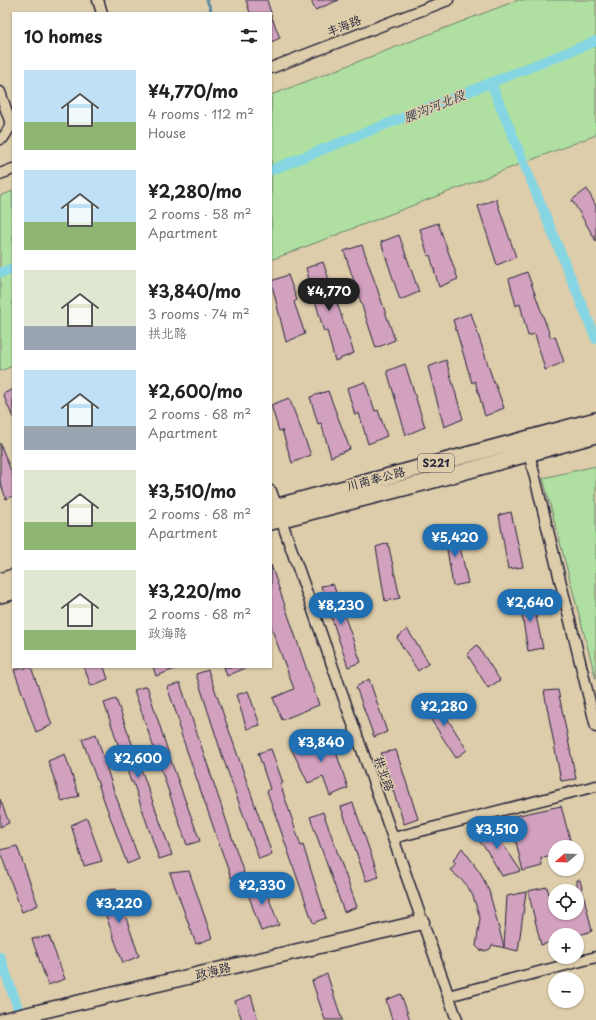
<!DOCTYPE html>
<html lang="en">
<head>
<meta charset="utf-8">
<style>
	body { margin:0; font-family:"Playpen Sans","LXGW WenKai TC",sans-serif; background:#f6f6f6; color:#222; height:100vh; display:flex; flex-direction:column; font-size:15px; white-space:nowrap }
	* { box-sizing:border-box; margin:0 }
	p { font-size:13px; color:#767676 }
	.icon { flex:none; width:22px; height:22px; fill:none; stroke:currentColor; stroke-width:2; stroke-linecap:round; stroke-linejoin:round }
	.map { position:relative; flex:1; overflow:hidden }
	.panel { position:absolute; left:12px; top:12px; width:260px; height:656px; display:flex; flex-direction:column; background:#fff; border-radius:0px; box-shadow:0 1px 3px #0004 }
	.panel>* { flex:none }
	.needle { width:26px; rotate:251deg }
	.buttons { position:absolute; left:548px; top:840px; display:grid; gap:8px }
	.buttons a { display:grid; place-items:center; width:36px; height:36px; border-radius:50%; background:#fff; box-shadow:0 1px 3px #0004; font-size:20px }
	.price { position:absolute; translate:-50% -34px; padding:0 9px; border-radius:14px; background:#1f6fb2; color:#fff; font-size:13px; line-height:26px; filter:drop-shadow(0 1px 2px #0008) }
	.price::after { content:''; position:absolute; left:50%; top:24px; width:12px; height:9px; margin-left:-6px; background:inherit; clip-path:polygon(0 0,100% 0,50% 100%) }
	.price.active { background:#222; color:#fff }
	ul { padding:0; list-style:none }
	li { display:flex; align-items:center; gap:12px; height:100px; padding:0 12px }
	li span { display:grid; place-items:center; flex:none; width:112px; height:80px; border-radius:0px; color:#555 }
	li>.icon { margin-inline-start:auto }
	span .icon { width:48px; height:48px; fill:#fffc; stroke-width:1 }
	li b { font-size:17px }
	h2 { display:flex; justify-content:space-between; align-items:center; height:48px; padding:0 12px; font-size:17px }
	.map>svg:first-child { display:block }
	.green { fill:#afe0a1; stroke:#68816e }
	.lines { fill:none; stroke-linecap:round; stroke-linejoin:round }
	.stream { stroke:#5e8da0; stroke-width:3 }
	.canal { stroke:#86d5e3; stroke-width:10 }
	.building { fill:#d2a1be; stroke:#22223b }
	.street-casing { stroke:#22223b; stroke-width:13 }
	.secondary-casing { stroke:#22223b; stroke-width:17 }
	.primary-casing { stroke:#22223b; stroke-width:18 }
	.street { stroke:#decdaa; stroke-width:10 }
	.secondary { stroke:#decdaa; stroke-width:14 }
	.primary { stroke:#decdaa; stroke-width:15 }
	.labels { text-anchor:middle; stroke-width:3; stroke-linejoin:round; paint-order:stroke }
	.shield { fill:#decdaa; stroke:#5a555c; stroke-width:1 }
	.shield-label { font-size:11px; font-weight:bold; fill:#22223b }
	.street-label { font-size:12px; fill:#22223b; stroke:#decdaa }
	.water-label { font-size:13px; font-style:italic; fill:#313d54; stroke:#decdaa }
</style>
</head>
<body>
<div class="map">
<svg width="596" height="1020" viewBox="0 0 596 1020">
	<rect width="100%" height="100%" fill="#decdaa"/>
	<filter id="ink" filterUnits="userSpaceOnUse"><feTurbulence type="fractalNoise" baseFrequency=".025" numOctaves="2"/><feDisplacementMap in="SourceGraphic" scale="8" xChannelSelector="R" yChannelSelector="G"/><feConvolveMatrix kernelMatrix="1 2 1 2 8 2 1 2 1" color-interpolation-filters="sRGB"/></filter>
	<g filter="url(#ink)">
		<path class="green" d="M518,0H596V135L271,260V95Z
			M13,191V366L0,371V196Z
			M596,466V679L543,478Z"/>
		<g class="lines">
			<path class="stream" d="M207,0L212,13"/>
			<path class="canal" d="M491,83L596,339
				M271,170L596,41
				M0,273L13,268
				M0,957L22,1020"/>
		</g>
		<path class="building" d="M246,0H267L271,13H250Z
			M311,0H339L315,10Z
			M271,15L280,38L271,42Z
			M587,189L596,206V241L572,200Z
			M496,199L516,257L497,265L478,206Z
			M438,223L458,279L439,287L430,255L428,256L420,229Z
			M399,235L419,292L400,300L381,242Z
			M362,245L395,340L376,348L344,251Z
			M323,262L354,353L335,361L327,331L324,332L306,268Z
			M527,272L551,338L555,336L564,362L545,370L535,334L528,336L520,304L516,306L509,279Z
			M288,275L297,300L294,302L305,334L286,342L271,281Z
			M471,313L494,383H495L504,408L485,416L475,381L472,383L453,320Z
			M446,360L463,419L444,427L428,367Z
			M405,364L425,427L406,435L387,371Z
			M365,382L375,411L378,410L387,436L368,444L359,413L355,415L347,388Z
			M13,389V418L3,394Z
			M328,391L350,449L331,457L321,423L318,424L310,397Z
			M289,398L311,455L292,463L282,430L279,431L271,405Z
			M0,443L13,476V496L6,499L0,481Z
			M511,512L523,567L508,569L499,515Z
			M456,528L468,583L453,586L444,531Z
			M388,543L400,598L385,601L376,547Z
			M271,565L319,705L282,720L273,698L294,689L271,627Z
			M333,584L361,662L348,667L321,586Z
			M531,593L543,648L528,651L519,597Z
			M407,629L429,663L418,671L397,638Z
			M477,645L500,680L488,688L467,654Z
			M31,667L52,725L36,732L14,670Z
			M84,667H104L108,679L91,686Z
			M153,667H178V668L156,676Z
			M224,667H248L227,676Z
			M208,670L272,854L259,859L223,758L196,674Z
			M369,679L387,732L374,737L356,687Z
			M180,683L244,873L231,878L178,725L180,724L167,687Z
			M147,686L172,764L200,841L187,845L134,690Z
			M558,690L576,779L561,781L544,691Z
			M248,691L260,725L247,729L236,695Z
			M432,694L467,750L456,758L422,706Z
			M116,699L172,855L159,859L133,782H131L104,703Z
			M96,734L113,788L139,859L127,864L82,739Z
			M320,735L333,743L348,788L330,796L323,777L308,783L290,746Z
			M271,749L283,783H280L301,846L303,845L326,918L313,923L267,791L270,789L258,753Z
			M396,750L418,819L404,824L381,753Z
			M65,754L79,796L62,802L48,761Z
			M0,799L9,823L0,827Z
			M353,803L379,877L366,881L341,807Z
			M561,806L572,847H555V856L541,858L542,866L523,871L510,817Z
			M323,812L357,907L344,912L310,817Z
			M87,818L102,861L84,866L71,825Z
			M486,822L494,831L521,871L502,876L486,849L473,834Z
			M17,846L38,905L22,912L0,852V850Z
			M462,848L480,872L489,891L504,947L507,896L526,892L518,951L492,945L490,949L485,951L480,950L476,946L480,918L473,896L466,884L450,870L456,863L453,861Z
			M189,871L212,938L196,944L170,873Z
			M577,880H580L592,931L579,935H555V941L541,945L528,891L547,887L549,895L555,893V913H577Z
			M263,883L279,925L261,931L245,885Z
			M116,889L139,956L123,963L97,891Z
			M49,936L65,979L48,985L32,939Z
			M327,974L342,1020H325L312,981Z
			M401,994L410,1020H392L386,1000Z
			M251,995L258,1020H242L235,1001Z"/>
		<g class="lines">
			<defs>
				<path id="street" d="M98,0L102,13
					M271,68L448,0
					M0,92L10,121V127L3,138L0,139
					M0,174L13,169
					M529,453L596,727
					M271,491L457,1020
					M393,838L596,786
					M448,996L596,957"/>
				<path id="secondary" d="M4,1020L422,922"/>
				<path id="primary" d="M271,508L596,420
					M271,522L423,483L596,435
					M0,581L13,577
					M0,595L13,592"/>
			</defs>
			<use href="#street" class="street-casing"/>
			<use href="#secondary" class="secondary-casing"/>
			<use href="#primary" class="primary-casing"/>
			<use href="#street" class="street"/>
			<use href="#secondary" class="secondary"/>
			<use href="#primary" class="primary"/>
		</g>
	</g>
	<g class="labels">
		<rect class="shield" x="418" y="454" width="36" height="18" rx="3"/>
		<g class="shield-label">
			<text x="436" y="467">S221</text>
		</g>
		<g class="street-label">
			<text transform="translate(344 26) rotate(-21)" y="4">丰海路</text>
			<text transform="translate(376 479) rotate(-15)" y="4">川南奉公路</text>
			<text transform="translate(384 774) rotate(71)" y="4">拱北路</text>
			<text transform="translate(213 971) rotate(-13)" y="4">政海路</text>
		</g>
		<g class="water-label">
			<text transform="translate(434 106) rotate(-22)" y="5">腰沟河北段</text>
		</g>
	</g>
</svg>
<div class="buttons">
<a><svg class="needle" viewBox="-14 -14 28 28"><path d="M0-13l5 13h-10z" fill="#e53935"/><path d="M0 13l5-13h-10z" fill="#767676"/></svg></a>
<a><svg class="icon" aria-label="locate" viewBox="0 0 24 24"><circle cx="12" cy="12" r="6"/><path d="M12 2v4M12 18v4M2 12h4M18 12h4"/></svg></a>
<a>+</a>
<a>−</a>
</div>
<b class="price active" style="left:329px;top:312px">¥4,770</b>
<b class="price" style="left:455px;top:558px">¥5,420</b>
<b class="price" style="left:530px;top:623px">¥2,640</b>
<b class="price" style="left:341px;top:626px">¥8,230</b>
<b class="price" style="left:444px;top:727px">¥2,280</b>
<b class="price" style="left:321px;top:763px">¥3,840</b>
<b class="price" style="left:138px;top:779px">¥2,600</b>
<b class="price" style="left:497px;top:850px">¥3,510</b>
<b class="price" style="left:262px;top:906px">¥2,330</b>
<b class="price" style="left:119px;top:924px">¥3,220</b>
<section class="panel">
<h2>10 homes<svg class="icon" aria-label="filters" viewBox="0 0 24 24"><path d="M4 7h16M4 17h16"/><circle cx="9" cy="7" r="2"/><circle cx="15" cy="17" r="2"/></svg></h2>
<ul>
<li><span style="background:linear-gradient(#bfe0f5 65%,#8fb573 0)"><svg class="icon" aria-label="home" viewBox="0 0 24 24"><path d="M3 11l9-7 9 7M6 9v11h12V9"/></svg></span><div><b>¥4,770/mo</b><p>4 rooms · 112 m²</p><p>House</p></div></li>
<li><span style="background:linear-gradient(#bfe0f5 65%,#8fb573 0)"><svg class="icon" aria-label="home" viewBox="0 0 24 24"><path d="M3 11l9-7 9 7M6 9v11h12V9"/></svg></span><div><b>¥2,280/mo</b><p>2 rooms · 58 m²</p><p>Apartment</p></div></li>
<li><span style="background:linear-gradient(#dfe7d0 70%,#9aa5b1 0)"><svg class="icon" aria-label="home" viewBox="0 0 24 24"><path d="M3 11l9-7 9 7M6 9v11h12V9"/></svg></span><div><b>¥3,840/mo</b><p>3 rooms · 74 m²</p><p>拱北路</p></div></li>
<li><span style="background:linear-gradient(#bfe0f5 70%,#9aa5b1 0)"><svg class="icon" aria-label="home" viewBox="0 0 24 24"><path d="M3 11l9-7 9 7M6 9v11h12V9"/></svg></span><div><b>¥2,600/mo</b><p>2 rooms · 68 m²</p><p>Apartment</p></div></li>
<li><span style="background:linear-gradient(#dfe7d0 65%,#8fb573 0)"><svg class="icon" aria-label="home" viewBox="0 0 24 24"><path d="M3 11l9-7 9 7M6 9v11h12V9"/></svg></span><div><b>¥3,510/mo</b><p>2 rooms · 68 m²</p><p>Apartment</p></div></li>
<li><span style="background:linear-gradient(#dfe7d0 75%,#8fb573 0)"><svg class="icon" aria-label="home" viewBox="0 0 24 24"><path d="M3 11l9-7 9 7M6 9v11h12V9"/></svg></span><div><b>¥3,220/mo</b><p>2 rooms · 68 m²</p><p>政海路</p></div></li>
</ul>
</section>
</div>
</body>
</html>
